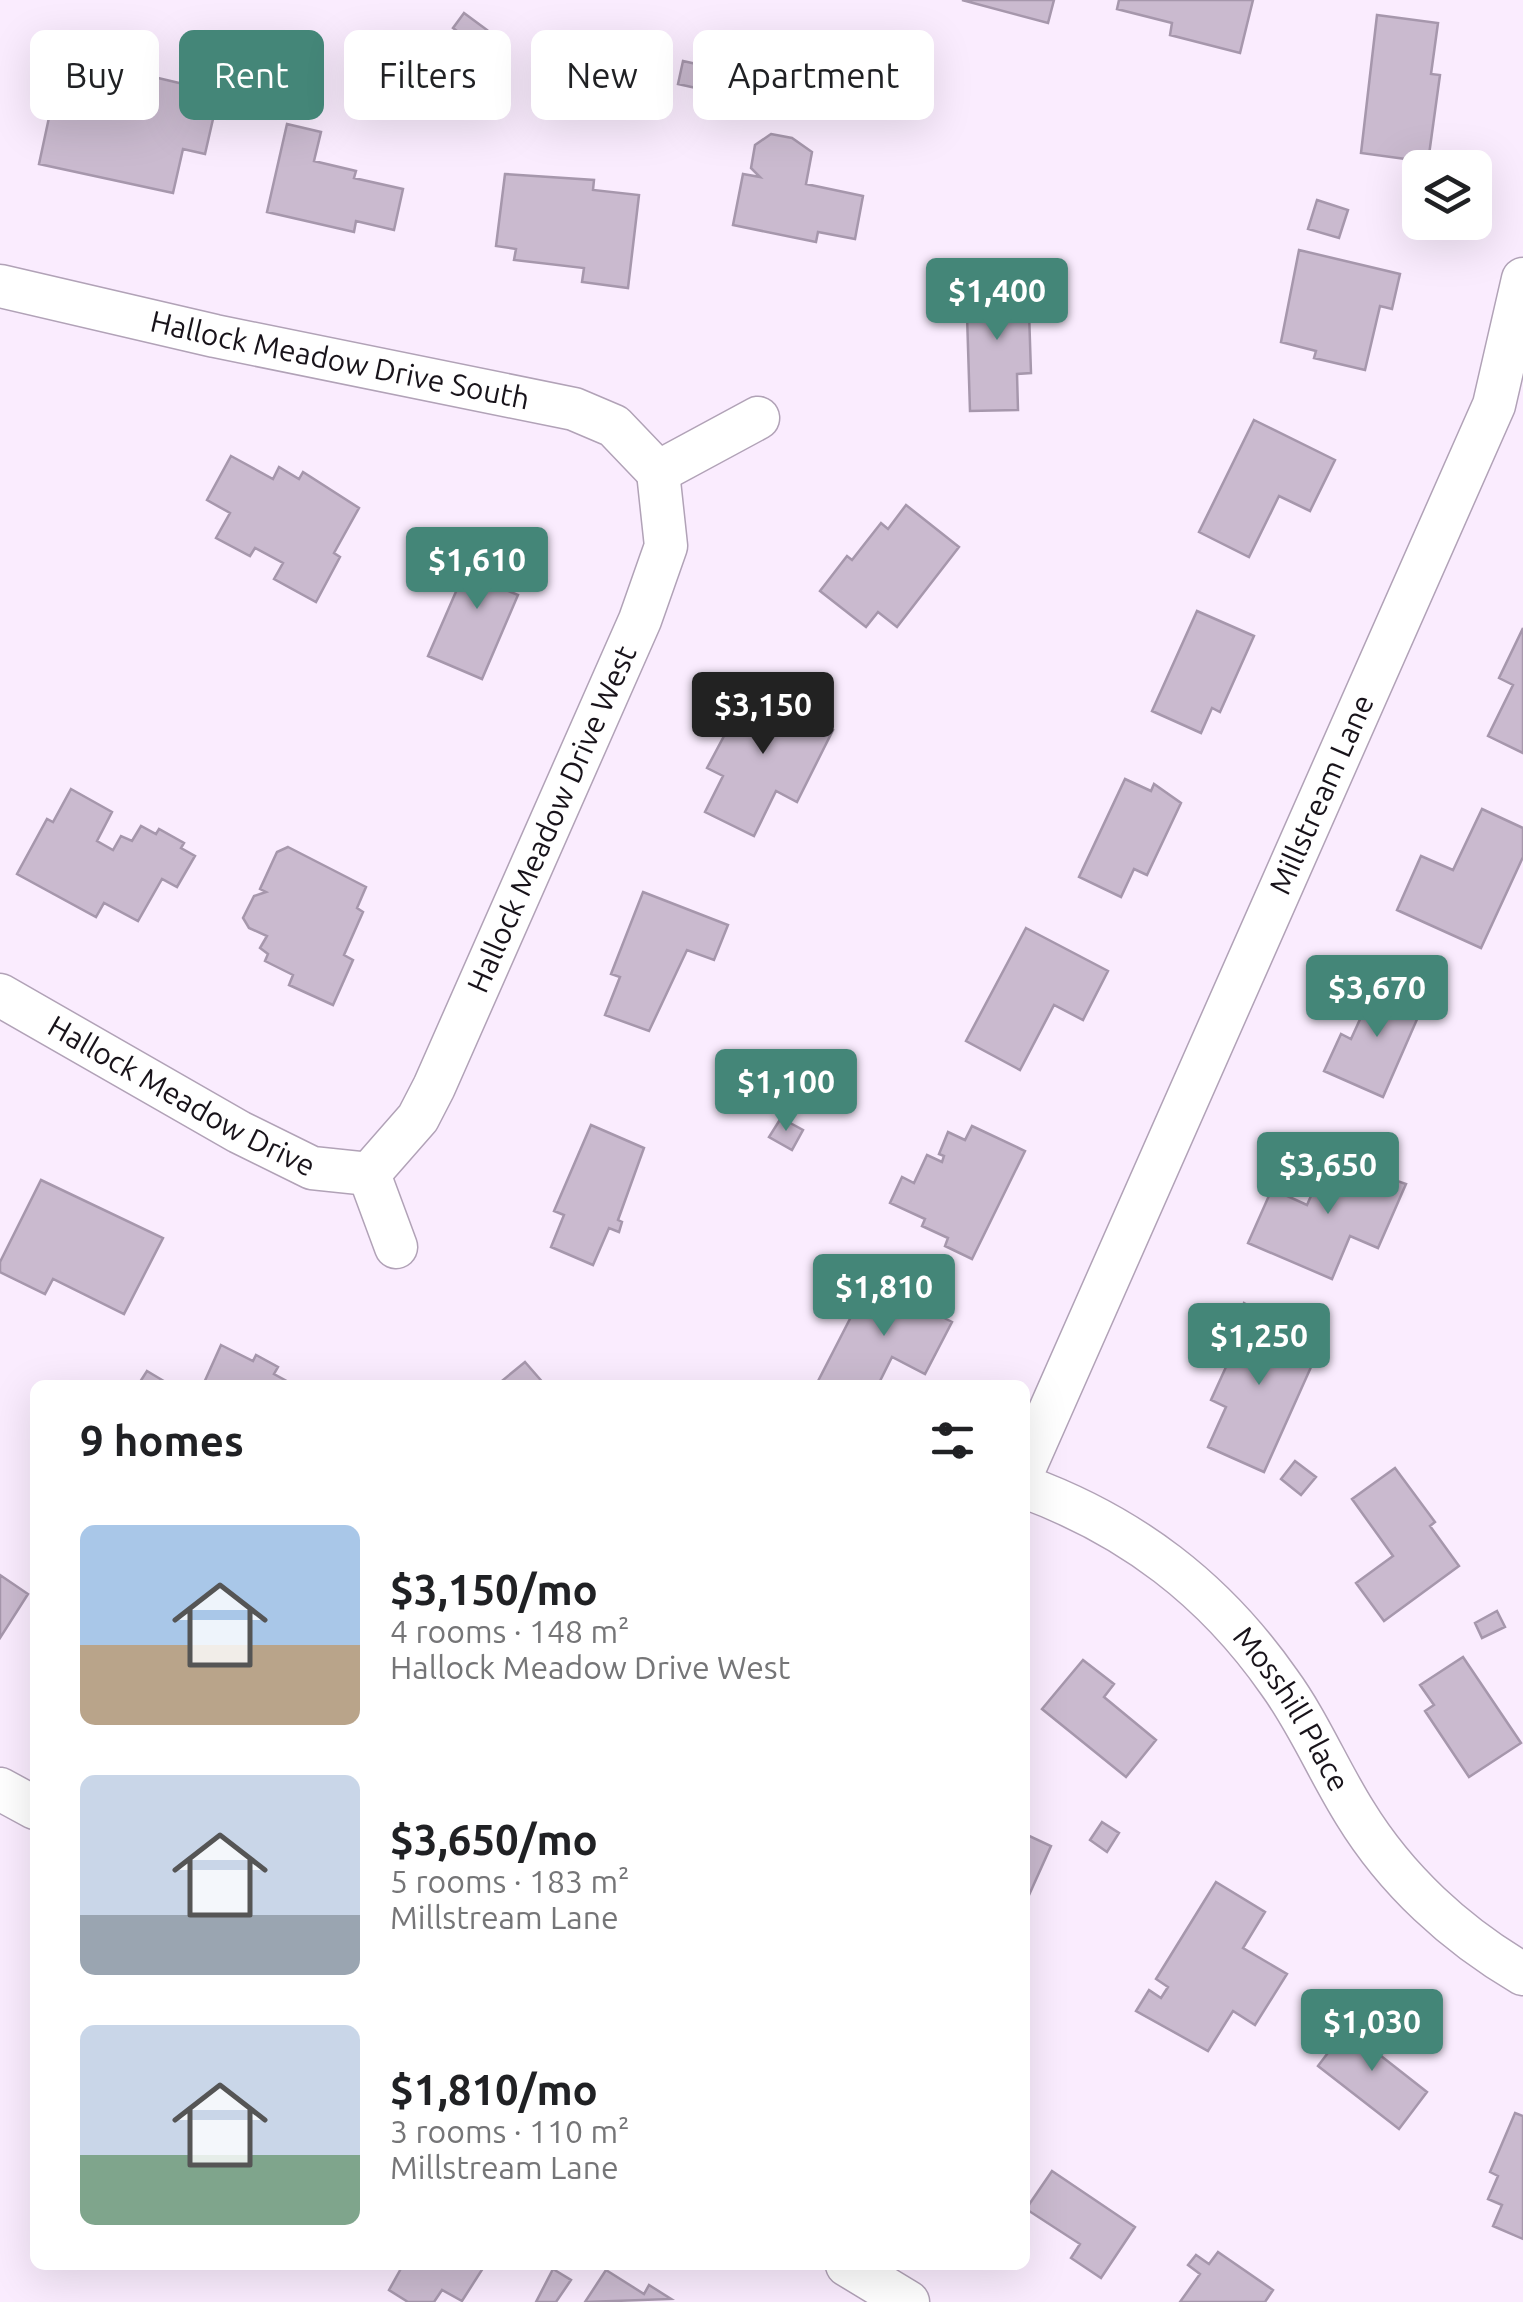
<!DOCTYPE html>
<html lang="en">
<head>
<meta charset="utf-8">
<style>
	body { margin:0; font-family:Ubuntu,sans-serif; background:#f2f2f2; color:#202124; height:100vh; display:flex; flex-direction:column; font-size:38px; white-space:nowrap }
	* { box-sizing:border-box; margin:0 }
	p { font-size:32px; color:#757577 }
	.icon { flex:none; width:55px; height:55px; fill:none; stroke:currentColor; stroke-width:2; stroke-linecap:round; stroke-linejoin:round }
	.map { position:relative; flex:1; overflow:hidden }
	.sheet { position:absolute; left:30px; top:1380px; width:1000px; height:890px; display:flex; flex-direction:column; background:#fff; border-radius:15px; box-shadow:0 10px 40px #0002 }
	.sheet>* { flex:none }
	.top-card { position:absolute; left:30px; top:30px; width:1000px; height:90px; display:flex; gap:20px }
	.tools { position:absolute; left:1402px; top:150px; display:grid; gap:20px }
	.tools a { display:grid; place-items:center; width:90px; height:90px; border-radius:15px; background:#fff; box-shadow:0 10px 40px #0002; font-size:50px }
	.price { position:absolute; translate:-50% -85px; padding:0 22px; border-radius:10px; background:#448678; color:#fff; font-size:32px; line-height:65px; filter:drop-shadow(0 2px 5px #0008) }
	.price::after { content:''; position:absolute; left:50%; top:60px; width:30px; height:22px; margin-left:-15px; background:inherit; clip-path:polygon(0 0,100% 0,50% 100%) }
	.price.selected { background:#222; color:#fff }
	ul { padding:0; list-style:none }
	li { display:flex; align-items:center; gap:30px; height:250px; padding:0 50px }
	li span { display:grid; place-items:center; flex:none; width:280px; height:200px; border-radius:15px; color:#555 }
	li>.icon { margin-inline-start:auto }
	span .icon { width:120px; height:120px; fill:#fffc; stroke-width:1 }
	li b { font-size:42px }
	h2 { display:flex; justify-content:space-between; align-items:center; height:120px; padding:0 50px; font-size:42px }
	.pill { padding:0 35px; border-radius:15px; background:#fff; box-shadow:0 10px 40px #0002; font-size:35px; line-height:90px }
	.pill.selected { background:#448678; color:#fff }
	.map>svg:first-child { display:block }
	.building { fill:#cabacf; stroke:#a697ac; stroke-width:2.5 }
	.lines { fill:none; stroke-linecap:round; stroke-linejoin:round }
	.street-casing { stroke:#b1a2b7; stroke-width:45 }
	.street { stroke:#fff; stroke-width:42 }
	.labels { text-anchor:middle; stroke-width:8; stroke-linejoin:round; paint-order:stroke }
	.street-label { font-size:30px; fill:#18131a; stroke:#fff }
</style>
</head>
<body>
<div class="map">
<svg width="1523" height="2302" viewBox="0 0 1523 2302">
	<rect width="100%" height="100%" fill="#faecfe"/>
	<path class="building" d="M962,0H1054L1048,23Z
		M1119,0H1253L1240,53L1170,35L1172,23L1117,9Z
		M464,13L487,30L476,45L453,28Z
		M1377,15L1438,23L1431,74L1440,75L1428,162L1361,153Z
		M903,50L920,69L908,81L890,63Z
		M683,61L710,67L705,90L678,84Z
		M91,64L122,71L119,88L150,95L154,77L196,87L193,101L216,106L205,154L183,149L173,193L39,164L56,85L85,91Z
		M287,124L321,132L314,161L356,171L354,178L403,189L394,230L356,221L354,232L267,212Z
		M771,134L792,138L812,152L806,184L863,196L855,239L818,232L816,242L733,225L743,174L760,177L751,168L755,145Z
		M505,174L594,180L593,190L639,195L628,288L582,282L584,268L514,260L516,249L496,246Z
		M1317,200L1348,210L1339,238L1308,229Z
		M1299,250L1400,274L1392,309L1380,306L1365,370L1314,358L1316,351L1281,342Z
		M1028,281L1031,373L1017,374L1018,410L970,411L966,283Z
		M1254,420L1335,460L1310,511L1279,496L1249,557L1199,532Z
		M231,456L273,479L279,467L299,479L303,472L359,508L334,553L340,557L316,602L274,579L283,563L255,548L250,556L216,538L230,513L207,500Z
		M906,505L959,547L897,627L878,612L866,627L820,591L847,556L852,560L881,523L888,529Z
		M478,541L519,559L506,590L518,595L482,679L428,656Z
		M1197,611L1254,636L1220,712L1212,708L1201,733L1152,711Z
		M1523,628V753L1488,736L1513,685L1499,678Z
		M741,685L763,697L768,687L797,702L794,710L833,730L797,802L776,791L754,836L705,812L723,776L707,768L732,721L725,717Z
		M1125,779L1151,791L1154,784L1181,803L1147,875L1134,869L1121,897L1079,877Z
		M71,789L112,812L97,841L113,850L121,836L132,841L141,826L156,834L159,829L184,843L181,848L195,856L177,887L162,879L138,921L104,903L96,917L17,874L47,819L53,822Z
		M1482,809L1523,828V857L1481,948L1397,910L1421,856L1453,870Z
		M288,847L366,887L357,908L363,912L344,955L353,960L333,1005L289,985L293,975L265,961L268,954L260,948L267,936L249,928L243,918L254,896L266,892L260,889L277,852Z
		M643,892L728,925L714,960L687,950L649,1031L605,1015L620,977L611,974Z
		M1026,928L1108,971L1083,1020L1054,1005L1020,1070L966,1041Z
		M1378,980L1425,1001L1383,1097L1324,1071L1341,1034L1351,1039Z
		M781,1118L803,1130L792,1150L769,1137Z
		M591,1125L644,1148L618,1220L622,1222L619,1232L609,1228L593,1265L551,1247L564,1215L554,1211Z
		M972,1126L1025,1151L972,1259L945,1246L948,1238L922,1226L925,1219L890,1203L902,1177L914,1183L927,1155L942,1162L944,1156L939,1154L948,1132L965,1140Z
		M1328,1157L1406,1184L1378,1248L1350,1236L1332,1279L1248,1243L1272,1189L1307,1205Z
		M41,1180L163,1238L124,1314L53,1279L45,1294L0,1272V1262Z
		M870,1280L952,1322L925,1374L892,1357L878,1385H816Z
		M1244,1303L1265,1314L1261,1321L1320,1347L1264,1472L1208,1447L1226,1407L1211,1400L1236,1345L1227,1341Z
		M221,1345L253,1361L256,1355L278,1367L274,1374L294,1385H203Z
		M525,1362L545,1385H497Z
		M147,1371L167,1383L166,1385H138Z
		M1295,1461L1316,1477L1301,1495L1281,1479Z
		M1395,1468L1435,1522L1430,1526L1459,1566L1384,1621L1356,1583L1393,1556L1352,1499Z
		M0,1575L28,1594L0,1638Z
		M1497,1611L1505,1627L1482,1638L1475,1623Z
		M1463,1657L1521,1743L1469,1777L1425,1711L1434,1705L1420,1685Z
		M1083,1660L1114,1684L1104,1697L1156,1740L1126,1777L1042,1709Z
		M1102,1822L1119,1833L1107,1852L1090,1840Z
		M1025,1834L1051,1846L1025,1904Z
		M1216,1882L1265,1912L1243,1948L1287,1974L1255,2025L1233,2011L1208,2051L1136,2011L1149,1990L1161,1998L1168,1987L1156,1979Z
		M1355,2017L1385,2040L1376,2052L1427,2092L1399,2129L1318,2066Z
		M1515,2113L1523,2116V2239L1493,2226L1502,2205L1488,2199L1498,2176L1490,2172Z
		M1052,2171L1135,2227L1101,2278L1071,2258L1080,2244L1026,2209Z
		M1218,2252L1273,2290L1265,2302H1180L1200,2274L1188,2265L1196,2255L1209,2264Z
		M403,2265H485L462,2301L442,2290L434,2302H408L389,2290Z
		M553,2269L571,2280L556,2302H536Z
		M606,2270L644,2294L649,2285L671,2299L585,2302Z"/>
	<g class="lines">
		<defs>
			<g id="street">
				<path id="s1" d="M0,286L215,336L574,409L614,426L658,472"/>
				<path d="M658,472L758,418"/>
				<path id="s2" d="M0,995L239,1132L312,1168L369,1174"/>
				<path id="s3" d="M369,1174L418,1118L434,1087L640,620L666,546L658,472"/>
				<path d="M369,1174L396,1247"/>
				<path id="s4" d="M1025,1467L1494,405L1523,279"/>
				<path id="s5" d="M1025,1487C1131,1526 1214,1589 1279,1682C1309,1723 1328,1770 1355,1813C1396,1880 1456,1935 1523,1974"/>
				<path d="M0,1789L35,1808"/>
				<path d="M847,2265L908,2302"/>
			</g>
		</defs>
		<use href="#street" class="street-casing"/>
		<use href="#street" class="street"/>
	</g>
	<g class="labels">
		<g class="street-label">
			<text dy="10" stroke="none"><textPath href="#s1" startOffset="348">Hallock Meadow Drive South</textPath></text>
			<text dy="10" stroke="none"><textPath href="#s4" startOffset="735">Millstream Lane</textPath></text>
			<text dy="10" stroke="none"><textPath href="#s3" startOffset="402">Hallock Meadow Drive West</textPath></text>
			<text dy="10" stroke="none"><textPath href="#s2" startOffset="208">Hallock Meadow Drive</textPath></text>
			<text dy="10" stroke="none"><textPath href="#s5" startOffset="355">Mosshill Place</textPath></text>
		</g>
	</g>
</svg>
<div class="tools">
<a><svg class="icon" aria-label="layers" viewBox="0 0 24 24"><path d="M12 4l9 5-9 5-9-5zM3 14l9 5 9-5"/></svg></a>
</div>
<b class="price" style="left:997px;top:343px">$1,400</b>
<b class="price" style="left:477px;top:612px">$1,610</b>
<b class="price selected" style="left:763px;top:757px">$3,150</b>
<b class="price" style="left:1377px;top:1040px">$3,670</b>
<b class="price" style="left:786px;top:1134px">$1,100</b>
<b class="price" style="left:1328px;top:1217px">$3,650</b>
<b class="price" style="left:884px;top:1339px">$1,810</b>
<b class="price" style="left:1259px;top:1388px">$1,250</b>
<b class="price" style="left:1372px;top:2074px">$1,030</b>
<div class="top-card">
<a class="pill">Buy</a>
<a class="pill selected">Rent</a>
<a class="pill">Filters</a>
<a class="pill">New</a>
<a class="pill">Apartment</a>
</div>
<section class="sheet">
<h2>9 homes<svg class="icon" aria-label="filters" viewBox="0 0 24 24"><path d="M4 7h16M4 17h16"/><circle cx="9" cy="7" r="2"/><circle cx="15" cy="17" r="2"/></svg></h2>
<ul>
<li><span style="background:linear-gradient(#a9c7e8 60%,#b9a48a 0)"><svg class="icon" aria-label="home" viewBox="0 0 24 24"><path d="M3 11l9-7 9 7M6 9v11h12V9"/></svg></span><div><b>$3,150/mo</b><p>4 rooms · 148 m²</p><p>Hallock Meadow Drive West</p></div></li>
<li><span style="background:linear-gradient(#c9d6e8 70%,#9aa5b1 0)"><svg class="icon" aria-label="home" viewBox="0 0 24 24"><path d="M3 11l9-7 9 7M6 9v11h12V9"/></svg></span><div><b>$3,650/mo</b><p>5 rooms · 183 m²</p><p>Millstream Lane</p></div></li>
<li><span style="background:linear-gradient(#c9d6e8 65%,#7fa58c 0)"><svg class="icon" aria-label="home" viewBox="0 0 24 24"><path d="M3 11l9-7 9 7M6 9v11h12V9"/></svg></span><div><b>$1,810/mo</b><p>3 rooms · 110 m²</p><p>Millstream Lane</p></div></li>
</ul>
</section>
</div>
</body>
</html>
